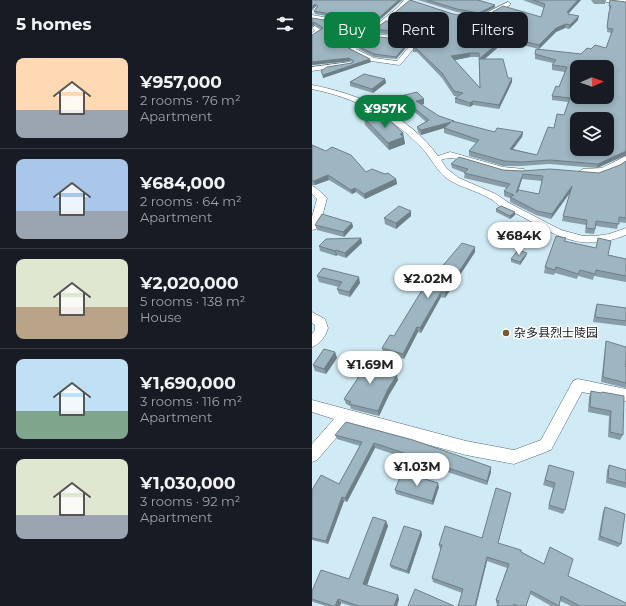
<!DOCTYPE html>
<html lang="en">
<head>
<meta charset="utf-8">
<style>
	body { margin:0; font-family:Montserrat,"Noto Sans SC",sans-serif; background:#242831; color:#f1f3f6; height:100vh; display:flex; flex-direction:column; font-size:15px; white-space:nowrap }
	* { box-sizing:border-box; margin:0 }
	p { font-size:13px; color:#9ea1a6 }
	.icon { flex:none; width:22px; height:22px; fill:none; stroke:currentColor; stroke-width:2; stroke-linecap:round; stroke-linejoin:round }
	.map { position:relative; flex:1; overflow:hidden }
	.side { display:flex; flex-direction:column; background:#171b24; width:312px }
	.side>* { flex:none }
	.hud { position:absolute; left:12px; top:12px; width:242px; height:36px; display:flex; gap:8px }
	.needle { width:26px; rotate:88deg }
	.fabs { position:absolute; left:258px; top:60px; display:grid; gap:8px }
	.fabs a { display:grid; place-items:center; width:44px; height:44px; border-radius:8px; background:#171b24; box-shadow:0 2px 6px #0003; font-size:20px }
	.price { position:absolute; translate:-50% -34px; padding:0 9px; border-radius:14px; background:#fff; color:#222; font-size:13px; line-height:26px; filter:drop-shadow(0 1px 2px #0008) }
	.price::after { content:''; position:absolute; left:50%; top:24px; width:12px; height:9px; margin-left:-6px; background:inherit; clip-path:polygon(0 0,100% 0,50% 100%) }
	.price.on { background:#0b8043; color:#fff }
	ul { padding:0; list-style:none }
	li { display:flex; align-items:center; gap:12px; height:100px; padding:0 16px }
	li+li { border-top:1px solid #363941 }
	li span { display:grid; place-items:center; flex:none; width:112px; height:80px; border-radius:8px; color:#555 }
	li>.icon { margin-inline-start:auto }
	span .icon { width:48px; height:48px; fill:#fffc; stroke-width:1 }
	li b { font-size:17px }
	h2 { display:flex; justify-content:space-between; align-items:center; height:48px; padding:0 16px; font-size:17px }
	.tag { padding:0 14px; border-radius:8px; background:#171b24; box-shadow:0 2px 6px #0003; font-size:14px; line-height:36px }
	.tag.on { background:#0b8043; color:#fff }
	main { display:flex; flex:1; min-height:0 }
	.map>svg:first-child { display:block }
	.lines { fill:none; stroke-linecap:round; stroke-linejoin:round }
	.minor-casing { stroke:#536a74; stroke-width:1 }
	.minor { fill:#fff; fill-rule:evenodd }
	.wall { fill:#889da7; fill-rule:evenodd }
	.shaded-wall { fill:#6f7f88 }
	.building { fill:#9eb6c2; stroke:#6f7f88; fill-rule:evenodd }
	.poi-dot { fill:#775b2e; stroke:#fff; stroke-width:1.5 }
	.labels { text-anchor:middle; stroke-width:3; stroke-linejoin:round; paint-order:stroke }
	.poi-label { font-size:12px; fill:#121b1f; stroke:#fff; text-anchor:start }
</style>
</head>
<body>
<main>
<section class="side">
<h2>5 homes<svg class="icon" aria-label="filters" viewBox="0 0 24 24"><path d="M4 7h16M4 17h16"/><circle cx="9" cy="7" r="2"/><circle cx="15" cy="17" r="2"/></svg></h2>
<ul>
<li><span style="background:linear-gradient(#ffd9b3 65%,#9aa5b1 0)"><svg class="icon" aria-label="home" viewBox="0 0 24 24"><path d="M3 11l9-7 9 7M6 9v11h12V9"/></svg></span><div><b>¥957,000</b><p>2 rooms · 76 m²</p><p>Apartment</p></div></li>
<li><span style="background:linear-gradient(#a9c7e8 65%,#9aa5b1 0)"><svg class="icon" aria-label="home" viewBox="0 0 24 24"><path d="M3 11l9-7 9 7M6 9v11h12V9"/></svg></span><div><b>¥684,000</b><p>2 rooms · 64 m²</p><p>Apartment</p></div></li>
<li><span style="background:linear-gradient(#dfe7d0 60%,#b9a48a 0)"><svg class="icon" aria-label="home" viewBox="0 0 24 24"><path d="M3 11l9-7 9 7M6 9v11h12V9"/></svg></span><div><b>¥2,020,000</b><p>5 rooms · 138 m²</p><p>House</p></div></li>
<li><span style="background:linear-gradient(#bfe0f5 65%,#7fa58c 0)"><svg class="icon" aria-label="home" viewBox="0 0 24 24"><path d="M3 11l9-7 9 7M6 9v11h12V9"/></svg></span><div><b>¥1,690,000</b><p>3 rooms · 116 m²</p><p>Apartment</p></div></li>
<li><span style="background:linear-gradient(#dfe7d0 70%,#9aa5b1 0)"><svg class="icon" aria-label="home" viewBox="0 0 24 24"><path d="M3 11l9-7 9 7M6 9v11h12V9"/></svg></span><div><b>¥1,030,000</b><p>3 rooms · 92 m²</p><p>Apartment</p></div></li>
</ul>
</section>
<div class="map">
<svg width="314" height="606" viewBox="0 0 314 606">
	<rect width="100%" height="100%" fill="#d1ebf6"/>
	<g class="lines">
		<defs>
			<path id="minor" d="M92,0H98V2L77,20L119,26L122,28L110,39L114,40V42H107L89,64L87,65L59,61L38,51V49L59,29L0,19V15L63,26L86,7ZM74,23L114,29L104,38L60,34ZM57,37L101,42L85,61L62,58L44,49Z
				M292,0H314V4L295,2Z
				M196,2L199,4L198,5L173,19L191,22V24L181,33L192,37L189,39L174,35V33L184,24L162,19Z
				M3,26L10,31L0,37V33L3,31L0,28Z
				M38,62L41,64L40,65L0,71V67Z
				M0,85C48,94 96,115 126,156L138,152L191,167L212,169L214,171C201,183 153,158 138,158C135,158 131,159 129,160L135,169L147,178L184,194L197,203L249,230L271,236H284L297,234L314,228V235C266,254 244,234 203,213C199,211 194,210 189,207C185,204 181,200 177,198C163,190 146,187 133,177C123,168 118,156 109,147C78,115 43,98 0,89Z
				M314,156V163C301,171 284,178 268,174L266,172L271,169L290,168Z
				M0,186L3,187L15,198L9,221L4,229L0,230V217L5,199L0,194Z
				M0,312L13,319L16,328C14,336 8,344 0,347V334L3,330V325L0,323Z
				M266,379L314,389V401L270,392L239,450L202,464L154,455L37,423L5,460L0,462V444L22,419L0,412V400L154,441L202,450L229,440L261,381Z"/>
		</defs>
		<use href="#minor" class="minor-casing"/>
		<use href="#minor" class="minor"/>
	</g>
	<path class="wall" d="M0,0H90L63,24L3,14L2,11L5,7L4,6L0,10Z
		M106,0H166L183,7L167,15L145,12Z
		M211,0H269L257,13V14L266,20L257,29L253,28L244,32L227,49L202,43L198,46L190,44L172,59L196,78H200V82L187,109L161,105L158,107L143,103V98L146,96H142L130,78L105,52H101V48L120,40L113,38V34L122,26H121L80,19V15L141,14L181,25L175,32L189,36L191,35L184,32V28L192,21L177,17V14L229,17L232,8ZM158,57H167L168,88L142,60Z
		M279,0H294L293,4H282Z
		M298,0L314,2V155L285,168L237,164L209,166H191L157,156V151L164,143L132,133V128L109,135L106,132L105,127L114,122L98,108V106L89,100V96L112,99V104L109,105L127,116L142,121V122L183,132H211L210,137L201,149L225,155L242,128L252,115L256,102L240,100V96L247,87L253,72L240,70V65L241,63L223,59V54H269L279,49L294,48L299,33L295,32L296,16L298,9H297Z
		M0,18L55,27L56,30L37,49L59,62L11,78L9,71L40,63L41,62L38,61L0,65V35L9,29L2,25Z
		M111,26V30L103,37L64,33L63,29Z
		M98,40V43L84,59L62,57L47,49L46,46Z
		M73,79L74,83L61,93L38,86V82Z
		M52,118L65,119L91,133L93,144L77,150L53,125Z
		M0,145L54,172L84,179L85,184L53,199L44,192L40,194L17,180L3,185H0Z
		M314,161V223L307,222L305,229L284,226L282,234L273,233L274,225L250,221L251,216L258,193L239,219L224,215L198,202V198L192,196V191L195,188L152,178L153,173L140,168L139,164L191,170L287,173L308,165ZM210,179L230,181L227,194L206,191Z
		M184,209L203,212V215L198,219L184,212Z
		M99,216L84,229L73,224L72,218Z
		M40,223L41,227L32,237L5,230L3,225Z
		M49,238L50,243L34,258L25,255L24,256L8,251L7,246Z
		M254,238L253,242L296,255L314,259V282L282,276L281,280L266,276L265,279L243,273L242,275L232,273L233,267Z
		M163,252L133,298L129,297L109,333L106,332L92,359L71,353L70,348L82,336L116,281L115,276Z
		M215,253L214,256L208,265L199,262V259Z
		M5,276L48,283L38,297L27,294L25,289L27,287L7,282Z
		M285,304L314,308V326L281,322L283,310Z
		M294,341L313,366L314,367V388L289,382L293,347Z
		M23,352L25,358L14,374L3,371L1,365Z
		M40,367L72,371L86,380L77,395L67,416L39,409L38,406L34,404L32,399L48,375L42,373Z
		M279,391L289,393L290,392L311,435L308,440L296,437L297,416L276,412L277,397Z
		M23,435L179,467V472L175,485L63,448L35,502L32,501L16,544L0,540V490L27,484L48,446L25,439Z
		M237,465L253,510L251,514L236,509L241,488L231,485Z
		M297,465L314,470V488L294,483L295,470Z
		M127,487L121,505L84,494L83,490Z
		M199,493L186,544L209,552L314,606H259L248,601L246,606H239L218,594L214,606H185L186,604L184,603V600L195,568L175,561L164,606H146L150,593L121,582L120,578L129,549H128L127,545L170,538Z
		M293,507L309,544L306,547L286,540L291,511Z
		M74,521L76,526L55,585L87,599L85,606H39L29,603L28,606H14L1,602L0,601V591L37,579Z
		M109,531L110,535L97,574L79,568L78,565Z"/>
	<path class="shaded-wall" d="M87,0H90L63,24L62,22Z
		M266,0H269L257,13V17L255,12Z
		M3,4L4,6L0,10V7Z
		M183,5V7L167,15V13Z
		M267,16L266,20L257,29L258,25Z
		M181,21V25L172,35V31Z
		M2,22V25L0,27V23Z
		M254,24L253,28L244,32L227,49V45L244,28Z
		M111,26V30L103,37V34Z
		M55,27L56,30L37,48L36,51V45Z
		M202,39V43L198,46L199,41Z
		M98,40V43L84,59V57Z
		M190,40V44L167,64V59Z
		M158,53V57L139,61V56Z
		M37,58L38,61L0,65V62Z
		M58,59L59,62L11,78V75Z
		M200,78V82L187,109V105Z
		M73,79L74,83L61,93L60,89Z
		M112,99V104L104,106V101Z
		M161,101V105L158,107V103Z
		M139,122V126L109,135V130Z
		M211,132L210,137L198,153V149Z
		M91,133L93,144L77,150L76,143L88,134Z
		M314,151V155L285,168L286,164Z
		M211,174L210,179L204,198V193Z
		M16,175L17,180L3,185L2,181Z
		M84,179L85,184L53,199L52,194Z
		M260,186L259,191L239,219L240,214Z
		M43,188L44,192L40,194L39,190Z
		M99,211V216L84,229V223Z
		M203,212V215L198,219V216Z
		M40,223L41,227L32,237L31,232Z
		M49,238L50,243L34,258L33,253Z
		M163,247V252L133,298V293Z
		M24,250L25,255L24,256L23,251Z
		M215,253L214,256L208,265V262Z
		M47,277L48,283L38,297L37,292Z
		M129,292V297L109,333L108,328Z
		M105,327L106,332L92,359L91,354Z
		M23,352L25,358L14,374L12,369Z
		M85,375L86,380L77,395L67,416L66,411L76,389Z
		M62,443L63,448L35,502L33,498Z
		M179,467V472L175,485V481Z
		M126,483L127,487L121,505L120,501Z
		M199,493L198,498L185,548L186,543Z
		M30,497L32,501L16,544L14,541Z
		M74,521L76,526L54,588L51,584Z
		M109,531L110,535L97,574L95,571Z
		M175,557V561L164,606H163Z
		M86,595L87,599L85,606H82Z
		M26,599L29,603L28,606H23Z"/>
	<path class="building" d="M0,0H87L62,22L2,11L6,6L3,4L0,7Z
		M98,0L141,14L181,21L172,31L189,36L193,34V32L184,28L192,21V17L177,14L191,6L229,17L233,4L221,0H266L255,12L257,13L256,14L267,16L258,25L254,24L244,28L227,45L202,39L199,41L190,40L167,59H191L196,78H200L187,105L161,101L158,103L143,98L151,93L142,91L130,73L104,48H101L107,41H118L122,39L121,37L113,34L122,26V23L121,22L80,15ZM158,53H167L168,88L139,56Z
		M115,0H166L183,5L167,13L145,9Z
		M298,0L314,2V151L286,164L238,160L209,162L192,161L157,151L167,140L132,128L139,122L109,130L105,127L117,120L97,104L98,103L89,96L105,92L112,99L104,101L127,116L142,121H140L183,132L185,128L211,132L198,149L225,155L236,127L242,128L245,114L252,115L258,98L240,96L244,86L247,87L255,67L240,65L244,60L223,54L224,49L269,54L275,48L279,49L283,45L294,48L301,29L295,28L297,12L299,6H297ZM265,67H295V97H265ZM265,119H295V149H265Z
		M0,18L55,27L36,45V48L58,59L11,75L9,71L15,67L40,63L42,61L37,58L0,62V35L11,28L2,22L0,23Z
		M74,21L111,26L103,34L63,29Z
		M57,36L98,40L84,57L62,54L46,46Z
		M52,74L73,79L60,89L38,82Z
		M63,116L65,119L74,117L91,133L88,134L92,137L76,143L52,118Z
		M0,145L14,151L20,147L39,155L54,172L60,169L73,174L76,173L84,179L52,194L43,188L39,190L16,175L2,181H0Z
		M147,157L191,170L210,171L238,169L287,173L308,165L314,161V218L307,217V224L284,221L283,229L274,228L275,220L251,216L260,186L240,214L225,211L198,197L202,195L192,191L198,184L152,173L156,169L139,164ZM211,174L231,176L227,194L207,190L204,193Z
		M87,206L99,211L84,223L72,218Z
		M189,206L203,212L198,216L184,209Z
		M10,214L40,223L31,232L3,225Z
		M244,236L254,238L252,241L284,248L286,238L299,241L296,255L314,259V276L284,270L283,274L268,270L266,274L244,267L243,270L233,267Z
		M49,238L33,253L24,250L23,251L7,246L14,239Z
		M150,243L163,247L133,293L129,292L108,328L105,327L91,354L70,348L78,335L82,336L118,277L115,276L122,267L128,269Z
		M206,250L215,253L208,262L199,259Z
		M11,268L47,277L37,292L25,289L30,282L5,276Z
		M285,304L314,308V321L283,317Z
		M294,341L314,347V360L313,366L314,367V383L291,377Z
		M12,349L23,352L12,369L1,365Z
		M48,357L71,367L69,370L85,375L76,389L66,411L37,404L39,402L32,399L50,372L40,367Z
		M279,391L289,393L290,392L312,396L311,435L298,432L299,411L278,407Z
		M34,422L101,440L179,467L175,481L62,443L33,498L30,497L14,541L0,538V490L9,475L27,484L50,442L23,435Z
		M237,465L262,472L253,510L237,505L243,483L233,480Z
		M297,465L314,470V483L296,478Z
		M90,472L126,483L120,501L83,490Z
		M184,488L199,493L186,543L209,550V552L232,564L238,547L261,559L256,576L314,603V606H268L249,596L247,606L219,591L214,606H206L202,604V606H185L187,601L184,600L197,564L175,557L163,606H146L151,589L120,578L130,545H127L133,526L170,538Z
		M293,507L313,514L309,544L288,536Z
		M61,517L74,521L51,584L86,595L82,606H47L26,599L23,606H21L0,599V591L9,570L37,579Z
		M92,526L109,531L95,571L78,565Z
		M103,589L142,606H96Z"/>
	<circle class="poi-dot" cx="194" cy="333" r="4"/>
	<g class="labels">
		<g class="poi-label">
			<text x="202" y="337">杂多县烈士陵园</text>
		</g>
	</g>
</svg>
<div class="fabs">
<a><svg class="needle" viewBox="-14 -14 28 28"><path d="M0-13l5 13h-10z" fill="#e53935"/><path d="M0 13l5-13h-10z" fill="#9ea1a6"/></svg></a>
<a><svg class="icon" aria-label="layers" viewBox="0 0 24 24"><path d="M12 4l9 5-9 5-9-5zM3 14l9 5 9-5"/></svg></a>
</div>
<b class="price on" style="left:73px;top:129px">¥957K</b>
<b class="price" style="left:207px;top:256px">¥684K</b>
<b class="price" style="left:116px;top:299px">¥2.02M</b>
<b class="price" style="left:58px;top:385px">¥1.69M</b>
<b class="price" style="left:105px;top:487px">¥1.03M</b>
<div class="hud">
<a class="tag on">Buy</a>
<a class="tag">Rent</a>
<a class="tag">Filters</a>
</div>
</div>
</main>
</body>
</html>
